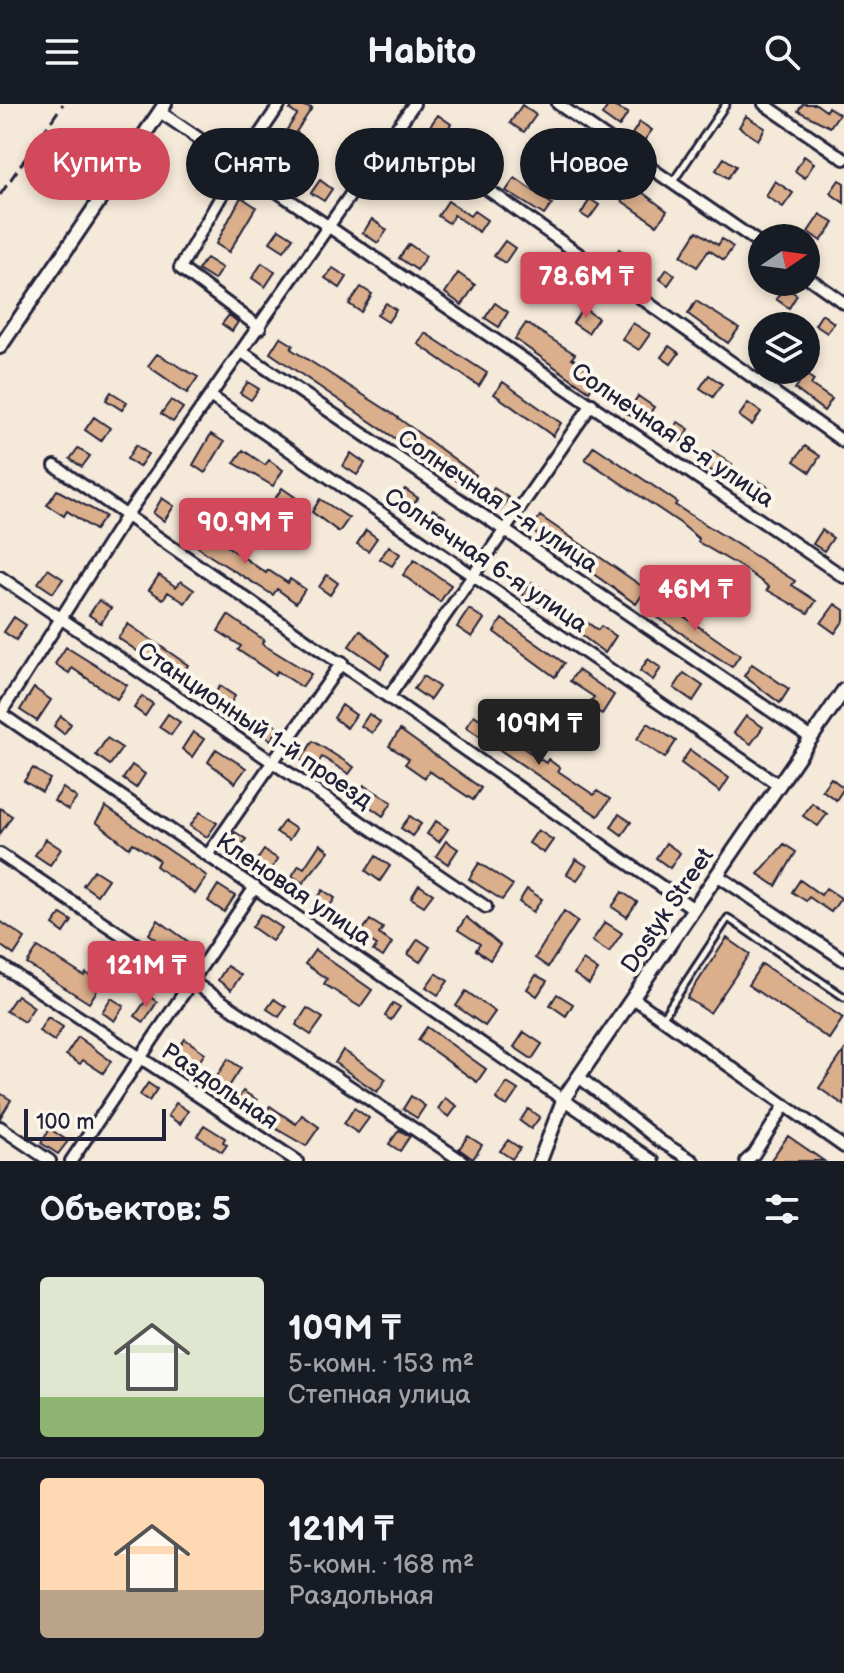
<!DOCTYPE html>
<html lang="ru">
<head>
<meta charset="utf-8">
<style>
	body { margin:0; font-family:"Balsamiq Sans",sans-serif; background:#20242c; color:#f1f3f6; height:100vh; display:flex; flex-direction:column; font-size:30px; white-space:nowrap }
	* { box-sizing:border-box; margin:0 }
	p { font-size:26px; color:#9ea1a6 }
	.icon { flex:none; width:44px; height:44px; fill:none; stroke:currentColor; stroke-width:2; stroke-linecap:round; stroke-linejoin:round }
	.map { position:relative; height:1057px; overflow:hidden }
	.drawer { display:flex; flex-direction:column; background:#171b24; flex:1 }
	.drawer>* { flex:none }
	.banner { position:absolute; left:24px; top:24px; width:796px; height:72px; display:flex; gap:16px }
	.needle { width:52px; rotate:77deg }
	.controls { position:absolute; left:748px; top:120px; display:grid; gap:16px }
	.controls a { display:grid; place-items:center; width:72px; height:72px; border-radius:50%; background:#171b24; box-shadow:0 4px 12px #0003; font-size:40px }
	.scale { position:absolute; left:24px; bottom:20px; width:142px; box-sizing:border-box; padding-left:8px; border:4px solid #22223b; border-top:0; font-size:22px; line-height:28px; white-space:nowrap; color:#22223b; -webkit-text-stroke:6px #fbf7ec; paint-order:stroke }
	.price { position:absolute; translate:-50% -68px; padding:0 18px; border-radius:8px; background:#d1495b; color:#fff; font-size:26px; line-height:52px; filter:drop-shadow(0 2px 4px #0008) }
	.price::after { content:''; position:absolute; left:50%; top:48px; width:24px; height:18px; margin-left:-12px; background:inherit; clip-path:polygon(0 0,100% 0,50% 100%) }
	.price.active { background:#222; color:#fff }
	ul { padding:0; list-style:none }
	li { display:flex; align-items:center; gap:24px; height:200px; padding:0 40px }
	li+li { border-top:2px solid #363941 }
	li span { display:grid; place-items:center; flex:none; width:224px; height:160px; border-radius:8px; color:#555 }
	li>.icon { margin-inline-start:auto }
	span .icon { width:96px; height:96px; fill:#fffc; stroke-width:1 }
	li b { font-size:34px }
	h2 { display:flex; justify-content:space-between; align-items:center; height:96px; padding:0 40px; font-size:34px }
	.tag { padding:0 28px; border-radius:36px; background:#171b24; box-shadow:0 4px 12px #0003; font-size:28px; line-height:72px }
	.tag.active { background:#d1495b; color:#fff }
	header { display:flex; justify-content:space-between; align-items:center; height:104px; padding:0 40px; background:#171b24; font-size:36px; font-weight:700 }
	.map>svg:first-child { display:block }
	.building { fill:#dbaf8c; stroke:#22223b; stroke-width:2 }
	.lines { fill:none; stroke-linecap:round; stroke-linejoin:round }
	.service-casing { stroke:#22223b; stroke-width:11 }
	.minor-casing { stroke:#22223b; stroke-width:16 }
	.tertiary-casing { stroke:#22223b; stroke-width:18 }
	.service { stroke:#fbf7ec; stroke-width:5 }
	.minor { stroke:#fbf7ec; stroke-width:10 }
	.tertiary { stroke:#fbf7ec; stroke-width:12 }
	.rail { stroke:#22223b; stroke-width:3; stroke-dasharray:12 6; stroke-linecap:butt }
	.labels { text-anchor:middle; stroke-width:8; stroke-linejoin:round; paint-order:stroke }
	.street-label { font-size:24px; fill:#22223b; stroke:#fbf7ec }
</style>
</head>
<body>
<header><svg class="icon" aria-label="menu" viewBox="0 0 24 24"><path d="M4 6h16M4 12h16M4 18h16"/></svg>Habito<svg class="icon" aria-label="search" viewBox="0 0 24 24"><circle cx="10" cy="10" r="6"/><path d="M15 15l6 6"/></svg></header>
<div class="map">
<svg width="844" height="1057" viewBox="0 0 844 1057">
	<rect width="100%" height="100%" fill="#f5e9d9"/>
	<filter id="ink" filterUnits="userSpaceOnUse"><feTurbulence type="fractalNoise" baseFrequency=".0125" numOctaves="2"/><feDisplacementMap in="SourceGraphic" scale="16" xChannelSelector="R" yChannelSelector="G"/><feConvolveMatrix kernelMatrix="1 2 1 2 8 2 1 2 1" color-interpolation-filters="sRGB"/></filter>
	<g filter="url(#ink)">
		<path class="building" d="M294,0L312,4L296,28L302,32L293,46L279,37L297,11L290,6Z
			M609,0L628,9L619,23L602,11Z
			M803,0H816L826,7L828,3L839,10L830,23L798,7Z
			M522,1L536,11L524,28L510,19Z
			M438,11L451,20L441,36L427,26Z
			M746,12L765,24L758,36L739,23Z
			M640,18L652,26L643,38L632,30Z
			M355,25L369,35L359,49L345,40Z
			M554,28L590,49L582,62L546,39Z
			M472,39L485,48L474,64L460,56Z
			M804,52L814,59L805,74L795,67Z
			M724,54L736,62L728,74L716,66Z
			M403,60L415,67L406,80L395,72Z
			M515,74L552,100L544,111L506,87Z
			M320,76L332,85L324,97L311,89Z
			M839,76L844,79V99L830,89Z
			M775,77L793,89L783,103L766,92Z
			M630,79L667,107L657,121L619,95Z
			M241,93L256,103L229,148L216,140Z
			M590,95L599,101L589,115L581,110Z
			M448,97L470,112L474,107L487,116L479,128L454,111L449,119L438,112Z
			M820,110L834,119L821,137L808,128Z
			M372,115L387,126L378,139L363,129Z
			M279,125L293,134L284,147L270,138Z
			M697,127L718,141L722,135L733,143L724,156L709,146L697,163L681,152Z
			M505,137L515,144L505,159L494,152Z
			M409,140L426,152L417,166L399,154Z
			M619,145L637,157L628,171L610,159Z
			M206,154L222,164L214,176L198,166Z
			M262,159L275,168L265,183L252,174Z
			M333,164L347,173L340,184L325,174Z
			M667,165L675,171L668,181L660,175Z
			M559,168L576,180L567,194L550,182Z
			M458,169L475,181L462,201L445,189Z
			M361,183L372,190L361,208L349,200Z
			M785,183L797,191L789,204L776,195Z
			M696,197L739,224L728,239L688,210Z
			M386,199L396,206L388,218L377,211Z
			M495,199L508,208L499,223L485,214Z
			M583,204L598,214L588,229L573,219Z
			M822,210L834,219L827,229L815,221Z
			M229,211L238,218L232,227L222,220Z
			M526,219L575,250L572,254L599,272L589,287L515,235Z
			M633,219L650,230L639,246L622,235Z
			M425,229L487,269L479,282L418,240Z
			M280,233L293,241L291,245L390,308L476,371L468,384L270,249Z
			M669,242L679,249L671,260L661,253Z
			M157,250L198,273L187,289L148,262Z
			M805,270L814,276L811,281L832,295L824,307L795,285Z
			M709,271L722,280L713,293L700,284Z
			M248,278L259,285L251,296L240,289Z
			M503,278L561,319L553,332L494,290Z
			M111,288L127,298L122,306L106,296Z
			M638,292L654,303L643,320L627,309Z
			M171,296L183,304L173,318L161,310Z
			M748,299L761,308L752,321L739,312Z
			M94,313L110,324L101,337L85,326Z
			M678,318L689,325L681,338L670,330Z
			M211,330L224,338L205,369L193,361Z
			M136,341L148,350L139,363L127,355Z
			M594,342L677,398L675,401L795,477L792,481L816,497L808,509L767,486L769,483L746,466L698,438L699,435L680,419L585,355Z
			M805,342L820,352L810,368L794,357Z
			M78,344L90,352L82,363L70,355Z
			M243,346L265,361L269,356L283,366L273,382L234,359Z
			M713,347L732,360L722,374L703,361Z
			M351,349L365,359L357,371L343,362Z
			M757,376L768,383L760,396L748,388Z
			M282,384L295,393L286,406L273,398Z
			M494,384L509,394L500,407L485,396Z
			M405,385L418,394L408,408L395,399Z
			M57,386L105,412L95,426L67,407L64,412L47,401Z
			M162,394L174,402L164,417L153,409Z
			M320,395L349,414L339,428L312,408Z
			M433,405L445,413L437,425L425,417Z
			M540,412L646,485L636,500L531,426Z
			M198,422L266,469L268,466L288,479L290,475L305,485L296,499L277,485L273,491L210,452L189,436Z
			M366,426L377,434L368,447L357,440Z
			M822,426L833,434L824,447L813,440Z
			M389,442L400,450L392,462L380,455Z
			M414,456L451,481L440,498L403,471Z
			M48,465L63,475L53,489L38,479Z
			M159,471L176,483L181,477L194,486L185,499L168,488L163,495L149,486Z
			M327,471L338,479L330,491L319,483Z
			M532,478L548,488L539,502L523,491Z
			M99,496L111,504L101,519L89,511Z
			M660,496L740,551L732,563L651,509Z
			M835,500L844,506V516L835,529L821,519Z
			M469,505L484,515L472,533L457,523Z
			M571,507L598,526L601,522L616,532L605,549L564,518Z
			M228,511L264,536L262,540L311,570L302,583L277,567L275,571L238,546L241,542L218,527Z
			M14,513L26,521L16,536L4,528Z
			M502,515L564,559L555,573L494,528Z
			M128,520L188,561L179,575L118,534Z
			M360,526L389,551L381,564L349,542Z
			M66,543L127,581L117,595L72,564L69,569L55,560Z
			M648,555L661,564L653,576L640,567Z
			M752,560L789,585L780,599L744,572Z
			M578,566L614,591L602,610L588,601L594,593L570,577Z
			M684,569L703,582L693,597L674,584Z
			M423,572L439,583L430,596L414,585Z
			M220,582L235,592L226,606L211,595Z
			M34,584L51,596L37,617L20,606Z
			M142,592L153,600L145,612L134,604Z
			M342,601L356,611L347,624L334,614Z
			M168,610L180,618L171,631L159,623Z
			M369,610L380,618L372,629L361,622Z
			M474,611L546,659L548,655L560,664L558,667L594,691L597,687L610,695L598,712L466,623Z
			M61,612L71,620L64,630L54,622Z
			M746,612L763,623L751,640L734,629Z
			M264,614L279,624L271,636L256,626Z
			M648,619L676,637L665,654L637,635Z
			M400,626L481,684L473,696L429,667L425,674L405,660L409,655L389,642Z
			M193,628L204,635L192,653L182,645Z
			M107,634L122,644L110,661L96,651Z
			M313,637L354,663L349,670L322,653L314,665L301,656Z
			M216,645L246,664L235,679L208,658Z
			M690,646L729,674L720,688L681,659Z
			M132,661L145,670L136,684L123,675Z
			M33,664L50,675L42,688L24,677Z
			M831,674L844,684L836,696L822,686Z
			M364,681L392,698L383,712L355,692Z
			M63,684L77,694L68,706L54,697Z
			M812,699L827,710L818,722L803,712Z
			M106,703L207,772L195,790L156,762L159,756L133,739L129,744L96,718Z
			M0,704L12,712L0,730Z
			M200,708L217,719L207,733L190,722Z
			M619,710L631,718L622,731L611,723Z
			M410,712L421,720L412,732L401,724Z
			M284,717L296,725L289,736L276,728Z
			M436,717L448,725L439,738L427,730Z
			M538,726L553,736L544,749L529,739Z
			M235,728L246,735L235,751L224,744Z
			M46,735L61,745L50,761L35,751Z
			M446,737L458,745L448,760L436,752Z
			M666,739L680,749L670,764L656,754Z
			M320,740L329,747L303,779L292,772L299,761L304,764Z
			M784,740L796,748L776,782L758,770Z
			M264,746L278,755L267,771L253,762Z
			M376,752L390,762L380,777L366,767Z
			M576,755L587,762L577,776L567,770Z
			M479,759L513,781L502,796L469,775Z
			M94,766L108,775L97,791L83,781Z
			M800,776L821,791L826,784L841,794L831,808L809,793L806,797L792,788Z
			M218,781L235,792L224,808L208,797Z
			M419,781L433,790L424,802L411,794Z
			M527,785L542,795L533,808L519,798Z
			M323,786L335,794L323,813L311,805Z
			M622,788L637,798L627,813L612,803Z
			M564,807L578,817L548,863L535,854Z
			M61,810L72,817L64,829L53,821Z
			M261,810L282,824L272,837L252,823Z
			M466,813L500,841L490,856L476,846L480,840L458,826Z
			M158,816L200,846L190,861L149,830Z
			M370,816L383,824L379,830L392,839L383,853L373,847L377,841L360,830Z
			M0,817L25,834L14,851L0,841Z
			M605,818L622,829L609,848L592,837Z
			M727,834L750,850L710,909L687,894Z
			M418,835L430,843L420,858L408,850Z
			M38,843L84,872L86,869L102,879L89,899L27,860Z
			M110,844L122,852L114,864L102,856Z
			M315,846L372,886L360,903L324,880L327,875L305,860Z
			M583,856L598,866L589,880L574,870Z
			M762,860L843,914L829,935L748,881Z
			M227,862L241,871L231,886L218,876Z
			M436,869L448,877L438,891L426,883Z
			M536,871L547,877L537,892L527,885Z
			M466,887L495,908L485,922L456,902Z
			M557,890L573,900L566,912L550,901Z
			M17,891L34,903L24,918L6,907Z
			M149,892L157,898L144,918L135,912Z
			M111,894L124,902L114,917L102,908Z
			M274,895L286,903L279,913L267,905Z
			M393,899L400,903L391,916L385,912Z
			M307,904L323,914L311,931L296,921Z
			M48,913L63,923L54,937L39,927Z
			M427,923L486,965L477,978L418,936Z
			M524,928L542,940L532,955L514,943Z
			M78,933L111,957L103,969L83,956L80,960L66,951Z
			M185,935L205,949L194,965L174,951Z
			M343,946L386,975L377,988L335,959Z
			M844,947V1001L819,984Z
			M228,955L241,964L224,990L211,981Z
			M148,979L157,985L149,997L140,991Z
			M507,979L518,986L507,1002L496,995Z
			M243,987L257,996L250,1007L236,997Z
			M0,989L11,996L0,1014Z
			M411,992L425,1002L417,1014L403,1005Z
			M445,994L457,1002L449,1013L438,1005Z
			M176,999L188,1007L180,1020L168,1012Z
			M270,1002L296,1020L302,1011L319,1023L306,1042L261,1016Z
			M354,1004L369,1014L358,1029L344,1020Z
			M528,1005L540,1013L531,1025L520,1017Z
			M204,1021L225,1034L223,1038L227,1041L222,1048L197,1032Z
			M50,1025L68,1037L58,1050L41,1039Z
			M399,1026L410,1032L400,1047L389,1040Z
			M468,1032L482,1041L473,1055L459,1045Z
			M788,1032L824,1057H770Z
			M508,1036L520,1044L512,1055L500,1047Z"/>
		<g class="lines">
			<defs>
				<path id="service" d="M672,79L726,0
					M663,913L728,814L844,893"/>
				<path id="minor" d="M558,0L762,141
					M764,0L844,55
					M160,8L844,473
					M398,22L844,338
					M806,172L844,199
					M260,224L180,164L239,61L280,0
					M242,248L811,634
					M210,292L779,681
					M55,362L694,805
					M0,473L486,803
					M390,591L592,300
					M0,609L653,1057
					M0,610L128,409L414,0
					M0,750L462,1057
					M208,751L342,558
					M717,771L844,856
					M0,861L297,1057
					M633,894L844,1043
					M579,973L660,1037L693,1057
					M0,1023L50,1057
					M71,1057L255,783
					M746,1057L754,1050L785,1001"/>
				<path id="tertiary" d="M0,243L165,0
					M540,1057L564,994L844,586"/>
			</defs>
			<use href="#service" class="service-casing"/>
			<use href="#minor" class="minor-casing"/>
			<use href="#tertiary" class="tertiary-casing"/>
			<use href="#service" class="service"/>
			<use href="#minor" class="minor"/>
			<use href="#tertiary" class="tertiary"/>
			<path class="rail" d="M0,91L63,0"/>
		</g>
	</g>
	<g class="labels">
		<g class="street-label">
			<text transform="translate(673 331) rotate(34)" y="8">Солнечная 8-я улица</text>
			<text transform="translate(498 397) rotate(34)" y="8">Солнечная 7-я улица</text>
			<text transform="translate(486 456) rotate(34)" y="8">Солнечная 6-я улица</text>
			<text transform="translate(255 621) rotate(34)" y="8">Станционный 1-й проезд</text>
			<text transform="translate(294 785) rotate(34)" y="8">Кленовая улица</text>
			<text transform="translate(667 806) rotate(-56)" y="8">Dostyk Street</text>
			<text transform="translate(220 982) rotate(34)" y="8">Раздольная</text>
		</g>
	</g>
</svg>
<div class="controls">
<a><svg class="needle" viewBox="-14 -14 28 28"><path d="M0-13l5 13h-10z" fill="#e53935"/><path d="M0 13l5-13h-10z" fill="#9ea1a6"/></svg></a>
<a><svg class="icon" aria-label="layers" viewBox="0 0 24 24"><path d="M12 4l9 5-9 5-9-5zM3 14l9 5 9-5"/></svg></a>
</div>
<div class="scale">100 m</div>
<b class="price" style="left:586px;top:216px">78.6M ₸</b>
<b class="price" style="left:245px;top:462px">90.9M ₸</b>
<b class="price" style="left:695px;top:529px">46M ₸</b>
<b class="price active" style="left:539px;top:663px">109M ₸</b>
<b class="price" style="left:146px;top:905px">121M ₸</b>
<div class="banner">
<a class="tag active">Купить</a>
<a class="tag">Снять</a>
<a class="tag">Фильтры</a>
<a class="tag">Новое</a>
</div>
</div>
<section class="drawer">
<h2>Объектов: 5<svg class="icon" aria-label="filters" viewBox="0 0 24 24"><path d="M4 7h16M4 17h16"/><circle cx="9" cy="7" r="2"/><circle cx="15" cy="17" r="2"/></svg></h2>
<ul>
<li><span style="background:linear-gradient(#dfe7d0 75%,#8fb573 0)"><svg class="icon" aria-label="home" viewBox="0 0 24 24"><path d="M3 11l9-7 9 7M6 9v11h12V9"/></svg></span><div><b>109M ₸</b><p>5-комн. · 153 m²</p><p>Степная улица</p></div></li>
<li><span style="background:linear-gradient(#ffd9b3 70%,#b9a48a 0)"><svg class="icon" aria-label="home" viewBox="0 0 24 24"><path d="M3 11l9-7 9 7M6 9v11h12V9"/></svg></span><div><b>121M ₸</b><p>5-комн. · 168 m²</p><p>Раздольная</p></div></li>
</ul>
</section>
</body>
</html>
